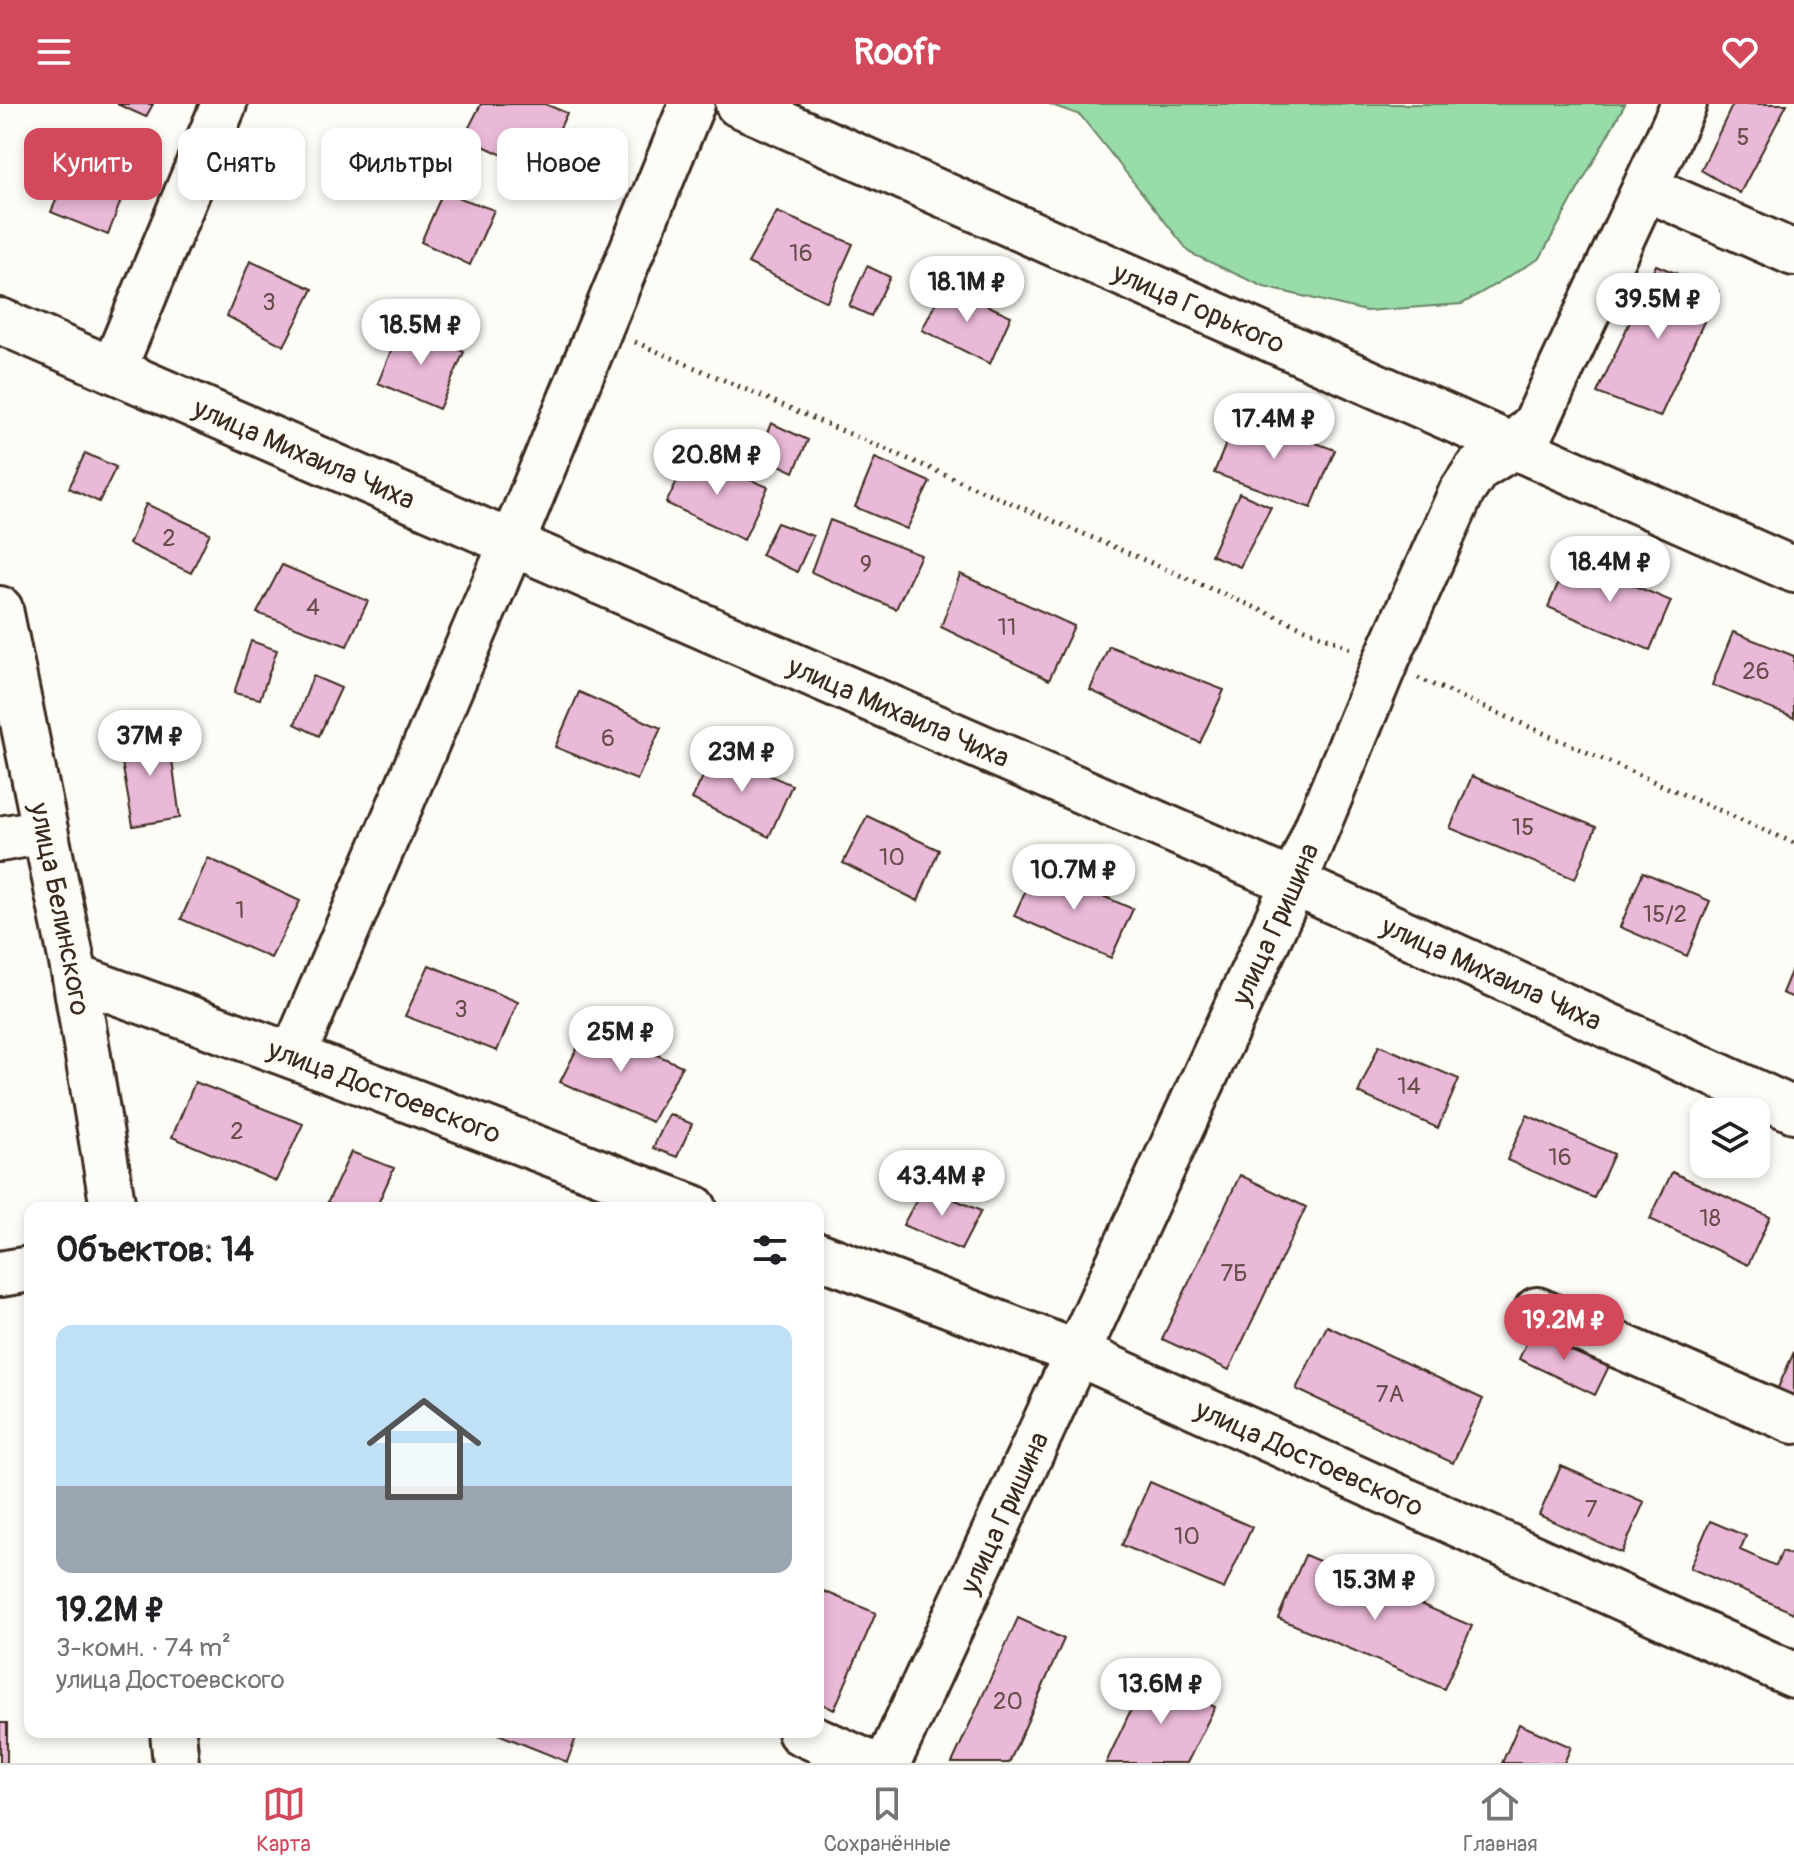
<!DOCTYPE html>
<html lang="ru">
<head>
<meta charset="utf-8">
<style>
	body { margin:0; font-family:Pangolin,sans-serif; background:#f2f2f2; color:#202124; height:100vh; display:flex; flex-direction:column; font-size:30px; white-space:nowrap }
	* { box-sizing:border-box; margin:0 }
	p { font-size:26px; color:#757577 }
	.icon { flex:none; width:44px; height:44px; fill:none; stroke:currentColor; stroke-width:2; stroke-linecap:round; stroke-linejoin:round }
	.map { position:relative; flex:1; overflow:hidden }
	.sheet { position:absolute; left:24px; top:1098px; width:800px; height:536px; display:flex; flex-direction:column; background:#fff; border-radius:16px; box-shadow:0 4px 12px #0003 }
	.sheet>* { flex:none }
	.hud { position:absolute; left:24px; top:24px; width:800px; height:72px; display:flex; gap:16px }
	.fabs { position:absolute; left:1690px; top:994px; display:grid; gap:16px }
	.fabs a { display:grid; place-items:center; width:80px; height:80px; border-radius:16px; background:#fff; box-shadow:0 4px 12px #0003; font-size:40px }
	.price { position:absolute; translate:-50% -68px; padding:0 18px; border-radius:28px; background:#fff; color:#222; font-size:26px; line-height:52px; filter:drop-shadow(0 2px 4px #0008) }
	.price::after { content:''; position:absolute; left:50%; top:48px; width:24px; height:18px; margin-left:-12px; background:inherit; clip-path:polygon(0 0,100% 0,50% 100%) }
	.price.on { background:#d1495b; color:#fff }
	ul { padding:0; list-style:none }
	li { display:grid; align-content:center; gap:16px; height:424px; padding:0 32px }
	li span { display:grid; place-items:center; height:248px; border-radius:16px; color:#555 }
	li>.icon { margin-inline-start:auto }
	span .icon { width:144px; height:144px; fill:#fffc; stroke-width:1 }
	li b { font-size:34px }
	h2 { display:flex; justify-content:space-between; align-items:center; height:96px; padding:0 32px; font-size:34px }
	.tag { padding:0 28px; border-radius:16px; background:#fff; box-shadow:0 4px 12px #0003; font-size:28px; line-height:72px }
	.tag.on { background:#d1495b; color:#fff }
	header { display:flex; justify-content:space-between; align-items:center; height:104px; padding:0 32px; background:#d1495b; color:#fff; font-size:36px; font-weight:800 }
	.menu { display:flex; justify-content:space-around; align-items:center; height:112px; border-top:2px solid #e0e0e0; background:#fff; font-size:22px; color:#757577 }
	.menu a { display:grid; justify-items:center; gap:4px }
	.menu .on { color:#d1495b }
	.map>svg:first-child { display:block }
	.green { fill:#97dca9; stroke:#698364; stroke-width:2 }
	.building { fill:#ebb9d8; stroke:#3b2a1e; stroke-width:2 }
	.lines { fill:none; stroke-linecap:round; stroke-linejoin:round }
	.minor-casing { stroke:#3b2a1e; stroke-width:50 }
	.path { stroke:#3b2a1e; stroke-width:5; stroke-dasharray:2 6; stroke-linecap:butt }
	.minor { stroke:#fdfcf7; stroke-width:44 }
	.labels { text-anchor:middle; stroke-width:7; stroke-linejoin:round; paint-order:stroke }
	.number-label { font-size:24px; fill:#674e4c }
	.street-label { font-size:28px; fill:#3b2a1e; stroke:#fdfcf7 }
</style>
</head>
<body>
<header><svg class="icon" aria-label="menu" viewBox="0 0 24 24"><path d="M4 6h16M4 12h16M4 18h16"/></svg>Roofr<svg class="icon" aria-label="heart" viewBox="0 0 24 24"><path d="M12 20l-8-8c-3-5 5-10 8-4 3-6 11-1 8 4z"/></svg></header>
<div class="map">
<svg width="1794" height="1659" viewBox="0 0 1794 1659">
	<rect width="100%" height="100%" fill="#fdfcf7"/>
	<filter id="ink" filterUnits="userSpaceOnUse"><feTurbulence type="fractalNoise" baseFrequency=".0125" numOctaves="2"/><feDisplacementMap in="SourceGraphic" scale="16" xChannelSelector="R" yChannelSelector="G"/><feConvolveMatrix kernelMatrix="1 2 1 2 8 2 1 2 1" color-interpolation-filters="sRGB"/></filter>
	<g filter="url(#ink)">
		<path class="green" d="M1049,0H1625L1540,154L1462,200L1366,207L1264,183L1190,149L1080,11Z"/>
		<path class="building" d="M117,0H153L146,13Z
			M481,0H545L567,9L539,68L464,33Z
			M1733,0H1787L1740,89L1701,66Z
			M70,64L124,88L108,131L51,108Z
			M443,88L494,106L470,161L421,138Z
			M777,108L853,140L827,198L748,159Z
			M250,157L313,185L284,242L227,212Z
			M1656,161L1718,187L1660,313L1597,289Z
			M867,162L890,173L871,212L849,202Z
			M944,182L1011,212L990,260L922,226Z
			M401,222L464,248L439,305L378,279Z
			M1238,310L1335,346L1311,404L1214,369Z
			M771,319L808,336L794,368L758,351Z
			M85,349L116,363L99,398L69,384Z
			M690,351L768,383L744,436L666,399Z
			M875,354L930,378L907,425L855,403Z
			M1239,389L1271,403L1240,463L1211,451Z
			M146,400L210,429L191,469L129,440Z
			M830,416L921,451L896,505L811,468Z
			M777,419L813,432L797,468L761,451Z
			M1569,454L1671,497L1650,546L1548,503Z
			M282,461L368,497L347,542L257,509Z
			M960,470L1074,522L1049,576L941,523Z
			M1733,528L1794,552V614L1712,581Z
			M251,537L277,546L260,595L234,589Z
			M1109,542L1224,586L1200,639L1090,586Z
			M313,572L341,584L319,632L295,620Z
			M579,588L661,624L637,676L555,643Z
			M168,627L180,714L133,722L118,635Z
			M715,648L792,681L769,733L692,695Z
			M1472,672L1596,723L1575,775L1450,724Z
			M867,712L939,746L918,797L843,759Z
			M208,754L300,797L271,854L181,815Z
			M1036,763L1133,805L1111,854L1014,812Z
			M1643,768L1710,797L1687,852L1620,823Z
			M1794,860V894L1782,889Z
			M429,861L518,898L497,947L405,912Z
			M589,921L682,962L652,1018L560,978Z
			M1379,941L1459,975L1438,1024L1358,989Z
			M195,978L303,1020L276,1077L172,1033Z
			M669,1010L692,1020L677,1053L653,1044Z
			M1527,1011L1614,1050L1594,1094L1507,1056Z
			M351,1048L394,1064L376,1104H325Z
			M1672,1068L1770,1113L1748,1161L1650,1115Z
			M1240,1071L1306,1103L1229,1266L1162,1235Z
			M924,1082L981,1107L961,1146L903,1121Z
			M1327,1222L1483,1295L1453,1359L1296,1285Z
			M1533,1224L1610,1260L1595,1291L1519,1255Z
			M1794,1248V1294L1777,1286Z
			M1561,1362L1644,1398L1622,1449L1539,1411Z
			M1150,1378L1252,1423L1224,1485L1122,1441Z
			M1710,1417L1746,1432L1740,1446L1776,1462L1782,1447L1794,1452V1509L1690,1464Z
			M1305,1451L1472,1522L1444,1585L1278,1514Z
			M821,1486L876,1509L834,1606L818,1598V1493Z
			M1018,1514L1064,1535L1009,1659H952Z
			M1148,1569L1215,1603L1187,1659H1106Z
			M0,1619H7V1659H0Z
			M1519,1620L1571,1643L1564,1659H1502Z
			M493,1628H578L567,1658Z"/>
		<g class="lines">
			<defs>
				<g id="minor">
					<path id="s1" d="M738,0L1794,466"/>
					<path d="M1646,84L1794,149"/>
					<path id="s2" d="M0,217L1294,779L1794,1006"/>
					<path d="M113,266L224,0"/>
					<path id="s3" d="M0,505L75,873L113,1104"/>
					<path d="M0,735L45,727"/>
					<path id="s4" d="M75,873L293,952L694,1104"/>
					<path d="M293,952L512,439L692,0"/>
					<path id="s5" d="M818,1151L1077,1249L1794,1571"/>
					<path d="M0,1170L30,1165"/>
					<path d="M1537,1206L1794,1317"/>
					<path d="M173,1628L176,1659"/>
					<path d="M800,1628L869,1659"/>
					<path id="s6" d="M888,1659L1294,779L1385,559L1461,389L1477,365L1512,343L1536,319L1684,0"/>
				</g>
			</defs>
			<use href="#minor" class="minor-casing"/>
			<path class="path" d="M635,238L1350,544
				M1418,574L1794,739"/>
			<use href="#minor" class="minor"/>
		</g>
	</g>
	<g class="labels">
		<g class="number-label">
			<text x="1743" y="41">5</text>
			<text x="801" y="157">16</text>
			<text x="269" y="206">3</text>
			<text x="169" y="442">2</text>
			<text x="866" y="468">9</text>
			<text x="313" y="511">4</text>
			<text x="1007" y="531">11</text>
			<text x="1756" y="575">26</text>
			<text x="608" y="642">6</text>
			<text x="1523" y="731">15</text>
			<text x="892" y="761">10</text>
			<text x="240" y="814">1</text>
			<text x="1665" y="818">15/2</text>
			<text x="461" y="913">3</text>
			<text x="1409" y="990">14</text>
			<text x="237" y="1035">2</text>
			<text x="1560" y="1061">16</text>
			<text x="1710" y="1122">18</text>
			<text x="1234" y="1177">7Б</text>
			<text x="1390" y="1298">7А</text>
			<text x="1591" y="1413">7</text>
			<text x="1187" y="1440">10</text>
			<text x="1008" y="1605">20</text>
		</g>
		<g class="street-label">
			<text dy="10" stroke="none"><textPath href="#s1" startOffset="504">улица Горького</textPath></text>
			<text dy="10" stroke="none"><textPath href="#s2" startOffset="332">улица Михаила Чиха</textPath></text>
			<text dy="10" stroke="none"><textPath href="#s2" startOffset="980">улица Михаила Чиха</textPath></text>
			<text dy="10" stroke="none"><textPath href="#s3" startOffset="306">улица Белинского</textPath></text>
			<text dy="10" stroke="none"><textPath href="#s6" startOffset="924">улица Гришина</textPath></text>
			<text dy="10" stroke="none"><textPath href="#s2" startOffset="1628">улица Михаила Чиха</textPath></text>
			<text dy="10" stroke="none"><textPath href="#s4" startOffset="330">улица Достоевского</textPath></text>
			<text dy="10" stroke="none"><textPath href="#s5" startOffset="532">улица Достоевского</textPath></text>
			<text dy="10" stroke="none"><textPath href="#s6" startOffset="276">улица Гришина</textPath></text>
		</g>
	</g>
</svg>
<div class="fabs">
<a><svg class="icon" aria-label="layers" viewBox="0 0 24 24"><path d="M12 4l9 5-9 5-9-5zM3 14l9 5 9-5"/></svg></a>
</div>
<b class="price" style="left:967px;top:220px">18.1M ₽</b>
<b class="price" style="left:1658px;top:237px">39.5M ₽</b>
<b class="price" style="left:421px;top:263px">18.5M ₽</b>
<b class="price" style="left:1274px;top:357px">17.4M ₽</b>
<b class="price" style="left:717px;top:393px">20.8M ₽</b>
<b class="price" style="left:1610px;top:500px">18.4M ₽</b>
<b class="price" style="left:150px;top:674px">37M ₽</b>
<b class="price" style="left:742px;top:690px">23M ₽</b>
<b class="price" style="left:1074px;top:808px">10.7M ₽</b>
<b class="price" style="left:621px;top:970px">25M ₽</b>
<b class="price" style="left:942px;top:1114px">43.4M ₽</b>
<b class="price on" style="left:1564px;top:1258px">19.2M ₽</b>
<b class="price" style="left:1375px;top:1518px">15.3M ₽</b>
<b class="price" style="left:1161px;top:1622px">13.6M ₽</b>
<div class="hud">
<a class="tag on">Купить</a>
<a class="tag">Снять</a>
<a class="tag">Фильтры</a>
<a class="tag">Новое</a>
</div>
<section class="sheet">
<h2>Объектов: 14<svg class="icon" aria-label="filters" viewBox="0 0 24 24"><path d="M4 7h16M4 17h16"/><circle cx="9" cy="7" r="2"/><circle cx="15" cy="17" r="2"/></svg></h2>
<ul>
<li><span style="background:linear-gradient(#bfe0f5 65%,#9aa5b1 0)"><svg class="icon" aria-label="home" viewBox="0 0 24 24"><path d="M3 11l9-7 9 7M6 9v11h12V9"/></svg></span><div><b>19.2M ₽</b><p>3-комн. · 74 m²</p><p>улица Достоевского</p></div></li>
</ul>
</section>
</div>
<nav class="menu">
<a class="on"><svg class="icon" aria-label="map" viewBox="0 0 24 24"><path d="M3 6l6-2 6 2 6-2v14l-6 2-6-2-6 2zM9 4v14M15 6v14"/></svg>Карта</a>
<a><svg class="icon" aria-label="saved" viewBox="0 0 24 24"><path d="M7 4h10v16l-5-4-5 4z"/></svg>Сохранённые</a>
<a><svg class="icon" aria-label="home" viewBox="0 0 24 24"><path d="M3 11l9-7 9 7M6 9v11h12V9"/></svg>Главная</a>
</nav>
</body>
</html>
